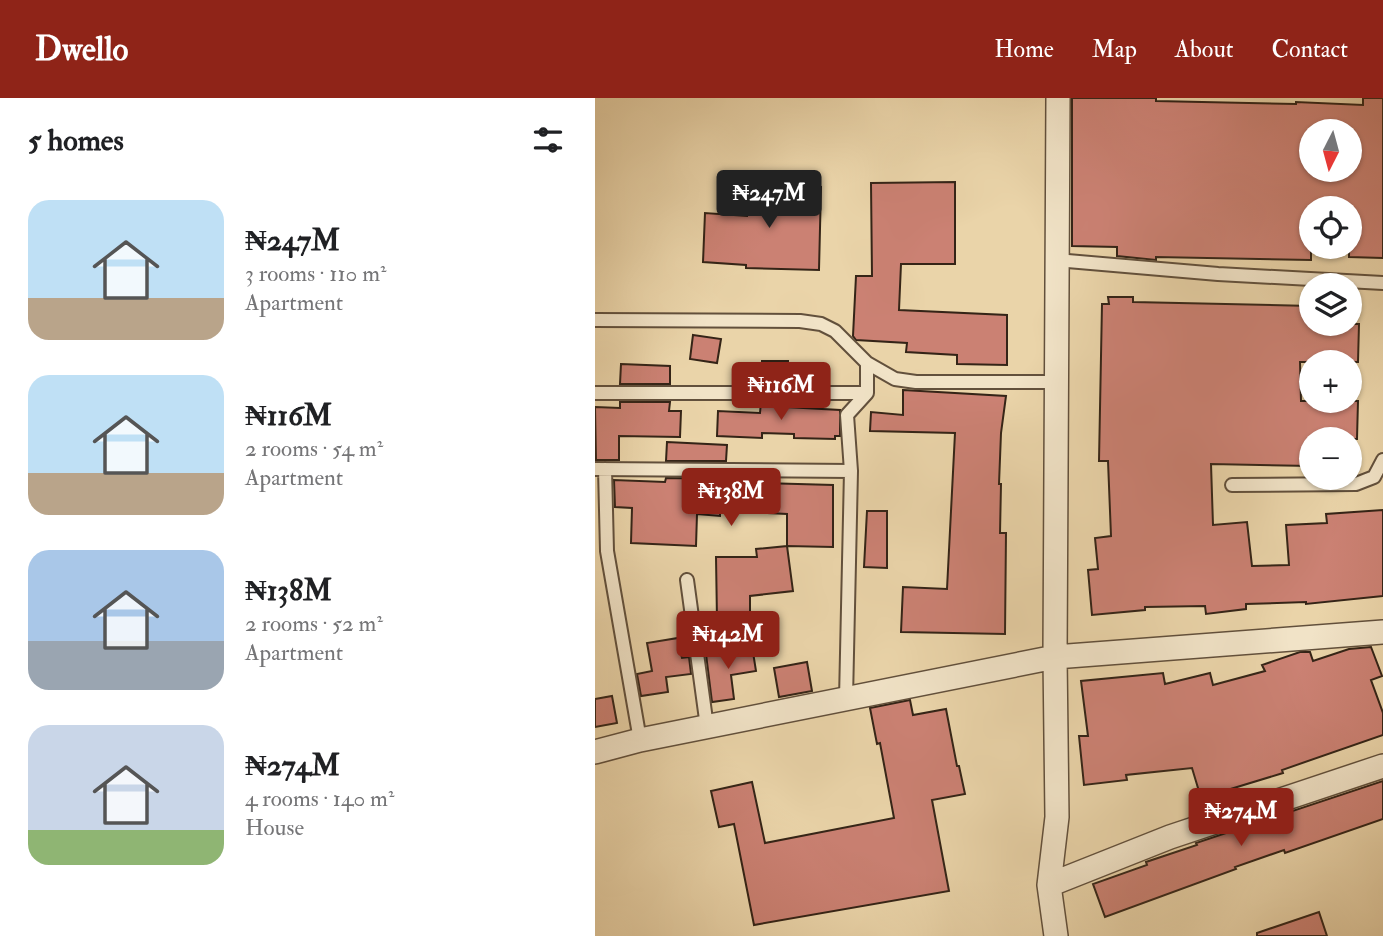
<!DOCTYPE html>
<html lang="en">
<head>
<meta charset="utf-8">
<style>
	body { margin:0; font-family:"IM FELL Double Pica",serif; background:#f2f2f2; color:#202124; height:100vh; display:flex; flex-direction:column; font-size:26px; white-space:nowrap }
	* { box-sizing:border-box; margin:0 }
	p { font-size:23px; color:#757577 }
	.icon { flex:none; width:38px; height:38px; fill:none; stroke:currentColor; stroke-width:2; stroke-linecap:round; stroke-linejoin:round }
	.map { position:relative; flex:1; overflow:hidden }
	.side { display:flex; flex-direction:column; background:#fff; width:595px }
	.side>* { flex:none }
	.needle { width:46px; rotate:186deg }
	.controls { position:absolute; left:704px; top:21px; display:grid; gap:14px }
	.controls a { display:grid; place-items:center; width:63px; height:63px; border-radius:50%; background:#fff; box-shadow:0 2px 5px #0004; font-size:35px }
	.price { position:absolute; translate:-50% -60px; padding:0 16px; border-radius:7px; background:#8f2418; color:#fff; font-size:23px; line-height:46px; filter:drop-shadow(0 2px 4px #0008) }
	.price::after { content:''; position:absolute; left:50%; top:42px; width:21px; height:16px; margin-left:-10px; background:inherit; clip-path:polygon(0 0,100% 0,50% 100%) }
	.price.current { background:#222; color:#fff }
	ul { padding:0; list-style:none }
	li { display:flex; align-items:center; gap:21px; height:175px; padding:0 28px }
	li span { display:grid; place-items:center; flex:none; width:196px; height:140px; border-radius:21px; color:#555 }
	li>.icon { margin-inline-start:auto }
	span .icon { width:84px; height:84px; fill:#fffc; stroke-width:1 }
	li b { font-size:30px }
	h2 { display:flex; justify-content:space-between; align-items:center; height:84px; padding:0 28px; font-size:30px }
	header { display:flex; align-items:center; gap:42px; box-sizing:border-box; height:98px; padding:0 35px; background:#8f2418; color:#fff }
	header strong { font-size:33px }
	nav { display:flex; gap:38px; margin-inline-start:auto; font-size:24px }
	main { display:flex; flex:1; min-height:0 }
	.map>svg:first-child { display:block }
	.building { fill:#cb8173; stroke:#342417; stroke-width:2; fill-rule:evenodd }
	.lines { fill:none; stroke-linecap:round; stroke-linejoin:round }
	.lane-casing { stroke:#62503c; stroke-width:16 }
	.street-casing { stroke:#62503c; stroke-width:26 }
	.lane { stroke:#f1e3c7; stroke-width:12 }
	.street { stroke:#f1e3c7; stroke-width:23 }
</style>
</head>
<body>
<header>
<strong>Dwello</strong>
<nav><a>Home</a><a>Map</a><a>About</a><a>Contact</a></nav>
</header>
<main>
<section class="side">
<h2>5 homes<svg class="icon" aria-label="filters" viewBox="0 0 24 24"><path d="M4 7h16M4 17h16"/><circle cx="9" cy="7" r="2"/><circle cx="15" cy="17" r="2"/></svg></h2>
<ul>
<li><span style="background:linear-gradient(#bfe0f5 70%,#b9a48a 0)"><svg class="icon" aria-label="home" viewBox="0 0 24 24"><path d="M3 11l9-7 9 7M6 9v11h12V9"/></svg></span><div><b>₦247M</b><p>3 rooms · 110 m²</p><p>Apartment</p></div></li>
<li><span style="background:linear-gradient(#bfe0f5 70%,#b9a48a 0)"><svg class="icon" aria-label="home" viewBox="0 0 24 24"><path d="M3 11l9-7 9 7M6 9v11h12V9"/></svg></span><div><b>₦116M</b><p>2 rooms · 54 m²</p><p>Apartment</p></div></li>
<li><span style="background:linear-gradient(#a9c7e8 65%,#9aa5b1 0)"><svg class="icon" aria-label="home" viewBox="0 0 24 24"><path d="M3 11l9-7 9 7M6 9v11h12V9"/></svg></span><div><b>₦138M</b><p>2 rooms · 52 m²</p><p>Apartment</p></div></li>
<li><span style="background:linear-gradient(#c9d6e8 75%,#8fb573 0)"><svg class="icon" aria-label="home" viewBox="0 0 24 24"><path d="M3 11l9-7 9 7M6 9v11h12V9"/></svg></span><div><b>₦274M</b><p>4 rooms · 140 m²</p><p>House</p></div></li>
</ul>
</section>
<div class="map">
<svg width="788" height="838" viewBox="0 0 788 838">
	<rect width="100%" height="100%" fill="#ead4a9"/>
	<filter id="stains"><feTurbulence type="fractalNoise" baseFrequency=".00286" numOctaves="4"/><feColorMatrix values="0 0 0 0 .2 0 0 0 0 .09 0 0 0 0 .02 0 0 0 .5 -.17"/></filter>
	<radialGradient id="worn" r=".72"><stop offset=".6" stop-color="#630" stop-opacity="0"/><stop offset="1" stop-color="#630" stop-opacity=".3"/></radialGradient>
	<path class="building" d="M477,0H561V3L701,6V4L768,7V0H788V160L754,159V110H716V162L561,159V162L522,158V149L477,148ZM716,33H754V72H716Z
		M360,84V166H306L304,212L412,217V267L362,266V257L311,254L312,245L261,242L258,238L261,178H277L276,85Z
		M152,87L226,89L224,172L151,170V167L108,164L110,115L152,118Z
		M513,199H538V204L716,208V226H764L763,264H705L706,303H763L762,341H716V368L616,366L618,427L652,424L657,468L694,467L691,427L732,425L731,416L788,412V498L711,506V504L651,506V511L611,516L610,508L550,509V512L497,517L493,472L503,471L500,440L516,438L513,363H504L507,206H514Z
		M98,237L126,241L122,265L95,261Z
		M167,263H193L192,286H166Z
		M26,266L75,268V286H25Z
		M308,292L411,298L406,335L404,386H406L405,435H411L410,536L306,534L308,489L352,491L360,335L275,333L276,314L308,317Z
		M25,304H75L74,313H86L85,339L24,338V362H1L0,309L25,310Z
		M166,304H191V309L245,312V338H240V341L199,340V336L167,335V340L122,338L123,313L165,315Z
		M72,344L132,347L131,363H71Z
		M71,380L130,381V384L238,387V449L192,448L198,493L155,498V522H122L121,459H162L161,451L192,448V416L150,414H125V418L102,416L101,448L36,445L37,410L20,409L19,382L70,384Z
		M272,413H292V470L269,469Z
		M83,540L87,560L94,559L96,576L71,579L73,594L46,598L42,576L57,573L52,545Z
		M157,548L161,573L136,577L139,601L117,604L111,556Z
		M776,549L787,578L776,582L788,615V637L687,672L688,675L606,700L597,670L531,677L532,682L489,687L484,638H493L486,583L568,575L570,586L615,575L618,587L670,573L667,567L705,554H715L718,563L754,551Z
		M212,564L217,593L184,599L179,570Z
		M17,598L22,625L0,629V601Z
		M315,602L318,617L351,611L362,668H364L370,696L337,702L354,793L159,827L139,726L124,729L116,693L157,684L170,745L299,720L285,645L282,646L275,610Z
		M788,683V721L690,755L689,752L640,769L641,771L510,819L498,786L552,767L551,764L602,747L601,745Z
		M724,814L732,838H662V835Z"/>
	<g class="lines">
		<defs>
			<path id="lane" d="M461,162L623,176L788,185
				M0,222L205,223L226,226L240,233L272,265L300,281L321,284H461
				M0,295H272
				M0,371L256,373
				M10,371L12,453L45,642
				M637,387L761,386L779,379L788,362
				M92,482L112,629
				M251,601L256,373L252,317L272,295V265"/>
			<path id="street" d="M0,654L45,642L460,559L788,534
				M454,787L575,739L788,668
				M461,838L454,787L462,719L460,559L463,0"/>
		</defs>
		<use href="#lane" class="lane-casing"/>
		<use href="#street" class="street-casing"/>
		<use href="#lane" class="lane"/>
		<use href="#street" class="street"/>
	</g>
	<rect width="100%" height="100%" filter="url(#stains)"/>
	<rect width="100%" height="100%" fill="url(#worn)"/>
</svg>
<div class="controls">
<a><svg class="needle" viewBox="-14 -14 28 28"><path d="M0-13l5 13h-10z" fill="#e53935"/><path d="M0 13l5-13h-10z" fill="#757577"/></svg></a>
<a><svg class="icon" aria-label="locate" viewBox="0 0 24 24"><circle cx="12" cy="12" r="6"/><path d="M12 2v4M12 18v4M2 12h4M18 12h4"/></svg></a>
<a><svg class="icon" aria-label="layers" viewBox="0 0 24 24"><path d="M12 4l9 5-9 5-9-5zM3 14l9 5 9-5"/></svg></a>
<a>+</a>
<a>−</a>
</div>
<b class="price current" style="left:174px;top:132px">₦247M</b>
<b class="price" style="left:186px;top:324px">₦116M</b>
<b class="price" style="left:136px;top:430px">₦138M</b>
<b class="price" style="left:133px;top:573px">₦142M</b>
<b class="price" style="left:646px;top:750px">₦274M</b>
</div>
</main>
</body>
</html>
